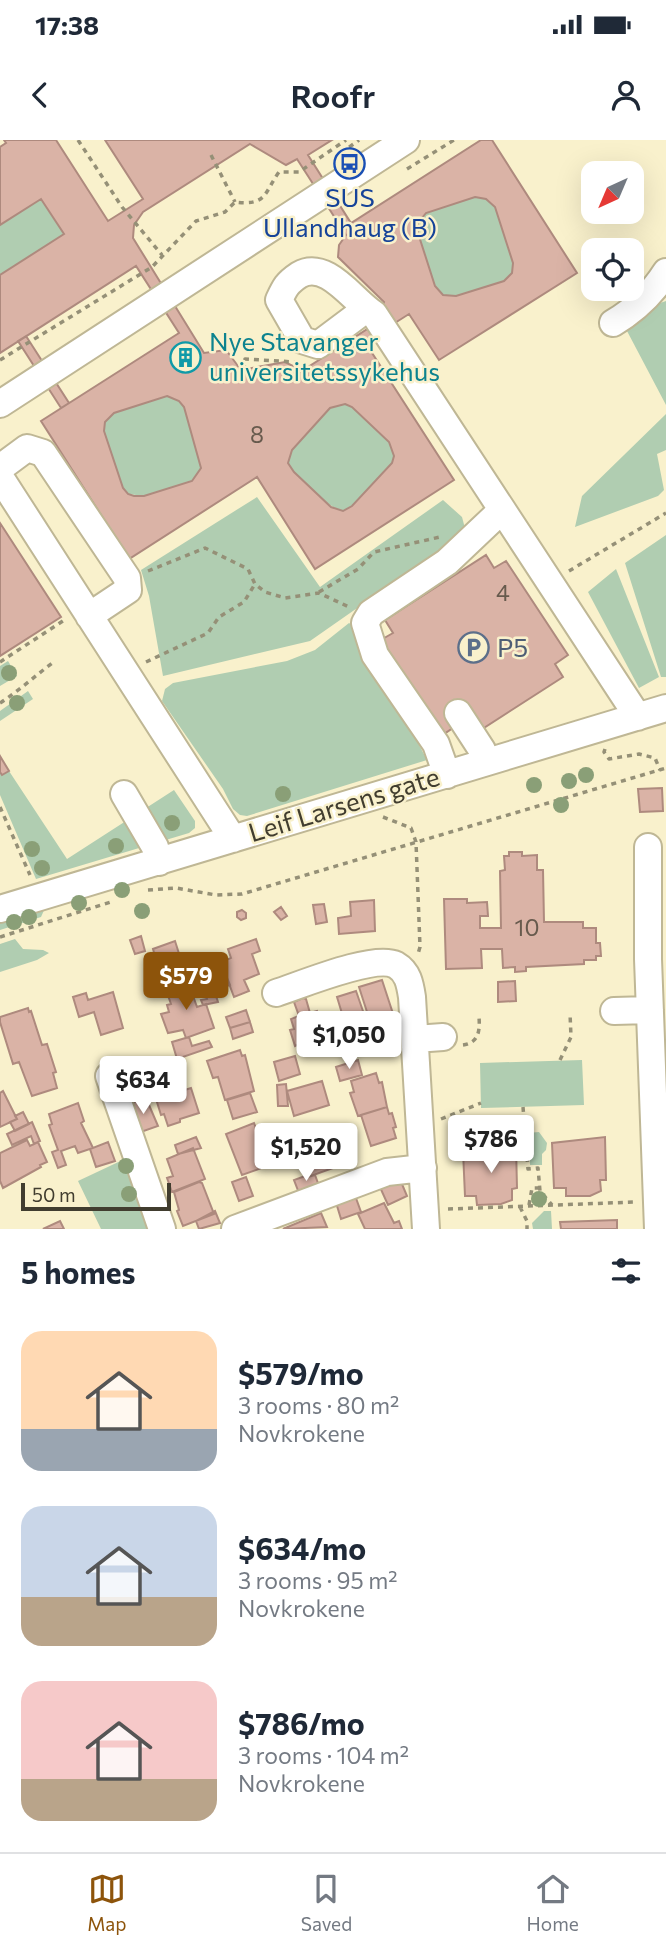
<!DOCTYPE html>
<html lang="en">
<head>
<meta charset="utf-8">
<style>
	body { margin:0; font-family:Commissioner,sans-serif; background:#f2f2f3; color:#1f2937; height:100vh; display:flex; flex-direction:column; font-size:26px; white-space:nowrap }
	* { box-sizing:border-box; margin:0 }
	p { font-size:23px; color:#747a83 }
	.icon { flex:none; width:38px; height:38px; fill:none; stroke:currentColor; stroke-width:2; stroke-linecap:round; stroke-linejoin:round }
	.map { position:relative; height:1089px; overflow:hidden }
	.details { display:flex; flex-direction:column; background:#fff; flex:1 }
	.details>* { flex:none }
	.needle { width:46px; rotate:224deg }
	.controls { position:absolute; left:581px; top:21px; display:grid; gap:14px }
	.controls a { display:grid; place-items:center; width:63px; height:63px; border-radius:14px; background:#fff; box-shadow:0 7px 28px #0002; font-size:35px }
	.scale { position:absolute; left:21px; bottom:18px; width:150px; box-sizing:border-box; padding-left:7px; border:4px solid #413d2f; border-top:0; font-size:19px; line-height:24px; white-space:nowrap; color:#413d2f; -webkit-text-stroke:5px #f9f1cc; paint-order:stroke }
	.price { position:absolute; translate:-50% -60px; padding:0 16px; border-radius:7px; background:#fff; color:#222; font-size:23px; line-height:46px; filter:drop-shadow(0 2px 4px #0008) }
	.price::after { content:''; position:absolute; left:50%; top:42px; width:21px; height:16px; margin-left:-10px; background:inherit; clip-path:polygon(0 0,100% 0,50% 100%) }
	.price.on { background:#8d540b; color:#fff }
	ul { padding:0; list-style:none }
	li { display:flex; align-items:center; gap:21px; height:175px; padding:0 21px }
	li span { display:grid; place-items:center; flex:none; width:196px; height:140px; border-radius:21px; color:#555 }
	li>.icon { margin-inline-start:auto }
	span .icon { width:84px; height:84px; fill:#fffc; stroke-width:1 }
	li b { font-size:30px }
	h2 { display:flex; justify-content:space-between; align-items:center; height:84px; padding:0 21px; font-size:30px }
	.status { display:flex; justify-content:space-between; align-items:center; height:49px; padding:0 35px; background:#fff; direction:ltr }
	.status svg { height:19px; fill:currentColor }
	header { display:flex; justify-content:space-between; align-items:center; height:91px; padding:0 21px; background:#fff; font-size:32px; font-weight:600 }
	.menu { display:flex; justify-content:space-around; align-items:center; height:98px; border-top:2px solid #e0e1e3; background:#fff; font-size:19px; color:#747a83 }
	.menu a { display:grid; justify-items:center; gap:4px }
	.menu .on { color:#8d540b }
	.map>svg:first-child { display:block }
	.green { fill:#b0cdb1 }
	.building { fill:#dab3a6; stroke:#ae8a7e; stroke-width:2; fill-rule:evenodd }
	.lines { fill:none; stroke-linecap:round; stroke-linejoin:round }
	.minor-casing { stroke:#bfb795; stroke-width:30 }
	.path { stroke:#959077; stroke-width:3.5; stroke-dasharray:5 5; stroke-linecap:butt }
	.minor { stroke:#fff; stroke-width:26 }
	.tree { fill:#8a9f77 }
	.labels { text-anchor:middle; stroke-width:5; stroke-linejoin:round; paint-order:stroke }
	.number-label { font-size:23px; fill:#675a4d }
	.transit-label { font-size:26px; fill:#164399; stroke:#f9f1cc }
	.culture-label { font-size:26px; fill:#0d838f; stroke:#f9f1cc; text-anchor:start }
	.service-label { font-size:26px; fill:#4e5e75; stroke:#f9f1cc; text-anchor:start }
	.street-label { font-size:26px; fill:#413d2f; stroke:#f9f1cc }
</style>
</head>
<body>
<div class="status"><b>17:38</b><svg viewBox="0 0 49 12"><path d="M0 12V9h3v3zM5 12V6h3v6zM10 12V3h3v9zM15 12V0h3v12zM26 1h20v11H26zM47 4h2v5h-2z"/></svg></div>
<header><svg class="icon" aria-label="back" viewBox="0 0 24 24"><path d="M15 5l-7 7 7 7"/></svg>Roofr<svg class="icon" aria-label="person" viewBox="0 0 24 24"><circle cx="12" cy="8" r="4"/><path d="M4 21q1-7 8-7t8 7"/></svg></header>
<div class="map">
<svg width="666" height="1089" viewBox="0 0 666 1089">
	<rect width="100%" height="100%" fill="#f9f1cc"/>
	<path class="green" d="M475,57L486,59L495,67L513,123L512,133L504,141L456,156L443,155C430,146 418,99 418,83L426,73Z
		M41,59L64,94L0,135V85Z
		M666,161V265L627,191L630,173Z
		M167,256L179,261L184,267L201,328L192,341L144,356L128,354L123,348L104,291L105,282L114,273Z
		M345,264L352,267L389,302L394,316L392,323L352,366L343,371C328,368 295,337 288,323L292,310L330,268Z
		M666,274V310L657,314L664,350L658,356L575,387L582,356Z
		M257,357L320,447L443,360L462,377L466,392L310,501L163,536L149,456L141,430Z
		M666,395V537H661L625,423Z
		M616,429L659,537L639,548L588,452Z
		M349,483L357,488L427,620L247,676L240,675L233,669L223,649L162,561L165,549L173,543L287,521L315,510Z
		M8,521L17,536L0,546V526Z
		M28,551L33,559L0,581V571Z
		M9,631L67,719L174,650L195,681V688L189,693L36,739L0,655V632L2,635Z
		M45,768L41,777L0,790V782Z
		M15,799L23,809L43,810L49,813L37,820L0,832V804Z
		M582,920L584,965L481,968L480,923Z
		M539,992L547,1003L546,1010L542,1014V1025H530L528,993Z
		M129,1017L153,1089H101L78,1041Z
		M544,1071H551L552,1089H533L532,1083Z"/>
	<path class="building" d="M4,0H56L108,81L143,59L105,0H332L308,15L351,83L481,0H492L577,133L439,220L409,174L365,202L454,340L315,429L257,337L129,419L41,281L179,193L136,126L0,213V135L64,94L41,59L0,85V7L6,3ZM250,4L286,25L297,19L346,95L339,105L338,117L384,162L375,184L297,234L293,226L285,222L241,230L226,210L204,213L133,98L134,85L143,72ZM475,57L486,59L495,67L513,123L512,133L504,141L456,156L443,155L435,146L418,93V83L426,73ZM167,256L179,261L184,267L201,328L192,341L144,356H134L128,354L123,348L104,291L105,282L114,273ZM345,264L352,267L389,302L394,316L392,323L352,366L343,371L331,367L294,332L288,323L292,310L330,268Z
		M26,196L69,263L61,268L18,201Z
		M0,383L61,477L0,516Z
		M486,415L494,428L506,421L568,515L555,524L563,537L462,602L453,588L441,596L379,501L393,493L385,480Z
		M0,616L9,631L2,635L0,632Z
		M662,648L663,671L640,672L638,649Z
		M509,712H522V716L537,715V730H543L544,782H583V788H596V803H600L601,816H596V820H584V824L526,827V831L515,832V827L503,828L502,809H481L482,828L446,829L444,759H467V763L487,762L488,776H480V788H501L500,731L505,730L504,716H509Z
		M374,760L375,791L339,794L338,778L351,776L350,762Z
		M324,764L327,782L316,784L313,765Z
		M281,767L287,776L281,780L274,772Z
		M242,770L246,773V778L241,780L237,777V772Z
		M141,796L145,811L135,814L130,800Z
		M256,799L260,811L252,814L259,834L244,840L249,851L234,857L221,822L231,818L228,809Z
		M175,801L181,820L191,817L197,835L154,849L148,832L154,830L151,822L156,820L153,809Z
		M222,826L230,845L218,849L211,830Z
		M187,839L197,867L206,864L214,888L186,898L183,890L168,893L161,874L169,872L167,865L171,864L165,847Z
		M382,840L399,892L395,894L398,903L387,906L384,897L376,900L359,847Z
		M515,841L516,861L498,862V842Z
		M213,847L218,862L203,865L201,860L207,859L204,851Z
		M356,851L364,874L344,880L337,857Z
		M113,852L123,888L101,895L94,872L79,877L73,857L86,853L88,860Z
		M303,858L306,859L310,873L317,871L326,899L300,907L299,904L295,906L290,890L294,889L291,879L299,876L294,862Z
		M28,868L29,872L31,871L42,905L47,904L56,932L53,933L57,948L32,956L19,922L13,924L0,882V877Z
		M246,870L250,882L230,888L226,877Z
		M250,882L253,892L233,899L230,888Z
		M189,897L192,906L209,901L212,907L177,919L172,902Z
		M240,910L242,916L245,915L254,951L225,960L218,937L213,938L207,921Z
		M295,916L300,934L279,941L274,922Z
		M358,920L362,935L340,941L336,927Z
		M376,933L379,943L382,942L387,967L358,976L350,953L354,952L351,941Z
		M322,941L329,965L294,976L287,951Z
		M286,944L288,966H278L277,945Z
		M191,948L199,973L180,979V982L168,986L164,974L161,975L156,959Z
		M3,951L17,979L0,987V953Z
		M250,953L257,972L233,979L227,960Z
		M146,958L158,986L138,993L129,964Z
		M78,963L84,981L81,983L93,1008L78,1013L75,1006L61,1011L66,1025L58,1028L52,1012L58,1010L49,985L52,984L49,974Z
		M387,967L389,974L392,973L396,987L393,988L396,998L371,1006L361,975Z
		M23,972L29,984L15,991L10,982L17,979L15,976Z
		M32,982L40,1001L34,1004L31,996L12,1005L7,994Z
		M254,983L270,1025L242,1035L226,994Z
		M323,991L336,1027L308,1037L295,1001Z
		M196,997L201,1008L178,1014L175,1005Z
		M605,997L606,1040H600L601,1051L590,1056H566V1048H554L552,1003Z
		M27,1000L30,1006L38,1002L47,1022L40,1025L41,1027L3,1048L0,1041V1013Z
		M108,1002L115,1021L96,1027L90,1009Z
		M516,1006L517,1048L512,1049V1060L501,1064L477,1065L476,1056H465L463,1011Z
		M193,1008L205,1039L172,1052L167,1038L173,1036L167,1019Z
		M308,1035V1037L315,1035L319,1046L299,1053L294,1040Z
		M246,1037L253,1056L239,1061L232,1042Z
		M399,1037L407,1056L388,1065L379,1045Z
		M199,1042L202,1043L214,1074L183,1086L177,1071L179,1070L174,1052Z
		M353,1050L361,1072L341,1079L334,1056Z
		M384,1063L394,1083L399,1081L402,1089H365L358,1074Z
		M215,1071L220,1083L199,1089L196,1081Z
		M321,1073L327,1087L283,1089Z
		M617,1080V1089H561L560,1082Z
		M60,1081L64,1089H43Z"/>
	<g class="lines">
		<defs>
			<path id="minor" d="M366,169L318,205L302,200L279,160C285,147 287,143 299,135C327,119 353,161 374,174L638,577
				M613,183C635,170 652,154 666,132
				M0,264L406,0
				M0,328L27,308L43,313L127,438L128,450L89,476
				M0,337L233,699
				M458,573L482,610L485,622
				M447,635L436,604L375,515L365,483L371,473L447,422L502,370
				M124,654L155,707L159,722
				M648,707V819L658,1089
				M0,769L666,568
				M276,853C301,845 374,814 396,825C408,832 410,844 412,857L426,1089
				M614,871L650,870
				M415,899L443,897
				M109,936L162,1089
				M235,1089L387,1032L423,1028"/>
		</defs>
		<use href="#minor" class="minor-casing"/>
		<path class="path" d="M78,0L122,67L162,115
			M341,13L359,0
			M211,15L235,62
			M407,29L454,0
			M0,220L152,127L196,81L225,72L235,62C267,66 264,53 279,32H299L346,0
			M244,230L245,219L295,222
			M148,431L205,408L248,429L255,444L265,452L285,458L319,453L349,467
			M569,431L666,373
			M319,452L358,429L374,412L440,397
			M0,522L66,479
			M146,522L208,493L219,477L244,462L255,444
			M0,563C20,550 36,535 55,521
			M605,609L604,612L609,619L639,614L655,618L660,630
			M0,667L30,735
			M383,677L411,688L416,702L420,807L418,814
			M148,750L176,748L216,755L242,754L666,628
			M0,797L114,761
			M463,905C479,903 480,890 479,877
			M560,920L571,897L570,873
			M523,967L528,1029L538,1028L540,1051L552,1065
			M441,979L481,963
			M529,1065L532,1048H540
			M520,1067L527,1081V1089
			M448,1069L636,1062"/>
		<use href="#minor" class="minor"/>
	</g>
	<g class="tree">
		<circle cx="9" cy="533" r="8"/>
		<circle cx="17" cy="563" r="8"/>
		<circle cx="586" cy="635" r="8"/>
		<circle cx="569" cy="641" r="8"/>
		<circle cx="534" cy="645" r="8"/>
		<circle cx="283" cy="654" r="8"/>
		<circle cx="561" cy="665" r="8"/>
		<circle cx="172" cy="683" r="8"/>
		<circle cx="116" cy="706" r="8"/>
		<circle cx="32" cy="709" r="8"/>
		<circle cx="42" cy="728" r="8"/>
		<circle cx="122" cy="750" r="8"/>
		<circle cx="79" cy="763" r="8"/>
		<circle cx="142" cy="771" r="8"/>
		<circle cx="29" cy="777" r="8"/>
		<circle cx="14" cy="782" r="8"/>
		<circle cx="126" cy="1026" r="8"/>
		<circle cx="129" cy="1054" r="8"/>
		<circle cx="539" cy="1059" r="8"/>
	</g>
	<defs>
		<symbol id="bus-ring" viewBox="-11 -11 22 22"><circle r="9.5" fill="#f9f1cc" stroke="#1a4fb4" stroke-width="1.5"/><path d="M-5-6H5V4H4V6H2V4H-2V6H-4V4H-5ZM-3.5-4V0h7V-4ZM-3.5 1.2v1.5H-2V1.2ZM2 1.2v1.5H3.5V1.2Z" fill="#1a4fb4"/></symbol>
		<symbol id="building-ring" viewBox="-11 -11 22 22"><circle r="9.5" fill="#f9f1cc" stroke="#0f9aa8" stroke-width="1.5"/><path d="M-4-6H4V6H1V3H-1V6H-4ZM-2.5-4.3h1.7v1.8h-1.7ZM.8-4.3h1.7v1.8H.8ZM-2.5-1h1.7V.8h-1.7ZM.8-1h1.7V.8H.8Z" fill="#0f9aa8"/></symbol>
		<symbol id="parking-ring" viewBox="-11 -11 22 22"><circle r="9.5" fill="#f9f1cc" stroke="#5c6f8a" stroke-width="1.5"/><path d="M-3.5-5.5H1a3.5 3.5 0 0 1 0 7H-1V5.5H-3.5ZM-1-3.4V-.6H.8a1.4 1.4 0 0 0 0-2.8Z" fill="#5c6f8a"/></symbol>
	</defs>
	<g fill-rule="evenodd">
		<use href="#bus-ring" x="332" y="6" width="35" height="35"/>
		<use href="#building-ring" x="168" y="200" width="35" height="35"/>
		<use href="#parking-ring" x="456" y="490" width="35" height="35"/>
	</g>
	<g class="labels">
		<g class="number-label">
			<text x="257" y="303">8</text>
			<text x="503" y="461">4</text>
			<text x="527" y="796">10</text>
		</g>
		<g class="transit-label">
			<text x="350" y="67">SUS<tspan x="350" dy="30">Ullandhaug (B)</tspan></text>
		</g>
		<g class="culture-label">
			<text x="209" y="211">Nye Stavanger<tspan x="209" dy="30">universitetssykehus</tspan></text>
		</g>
		<g class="service-label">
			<text x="497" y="517">P5</text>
		</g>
		<g class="street-label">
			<text transform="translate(344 665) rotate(-17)" y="9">Leif Larsens gate</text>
		</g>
	</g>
</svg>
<div class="controls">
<a><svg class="needle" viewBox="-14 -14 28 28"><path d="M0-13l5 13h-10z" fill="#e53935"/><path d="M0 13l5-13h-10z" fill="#747a83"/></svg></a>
<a><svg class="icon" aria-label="locate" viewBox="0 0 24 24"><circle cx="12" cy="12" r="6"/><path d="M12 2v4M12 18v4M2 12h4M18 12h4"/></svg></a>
</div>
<div class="scale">50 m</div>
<b class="price on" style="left:186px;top:872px">$579</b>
<b class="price" style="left:349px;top:931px">$1,050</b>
<b class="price" style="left:143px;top:976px">$634</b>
<b class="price" style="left:491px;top:1035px">$786</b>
<b class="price" style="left:306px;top:1043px">$1,520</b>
</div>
<section class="details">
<h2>5 homes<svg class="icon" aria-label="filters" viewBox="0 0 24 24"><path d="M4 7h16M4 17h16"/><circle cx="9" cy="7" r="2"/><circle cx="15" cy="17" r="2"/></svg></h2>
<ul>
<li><span style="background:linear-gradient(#ffd9b3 70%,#9aa5b1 0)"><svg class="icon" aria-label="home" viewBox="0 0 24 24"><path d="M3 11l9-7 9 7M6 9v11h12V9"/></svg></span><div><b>$579/mo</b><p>3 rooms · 80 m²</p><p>Novkrokene</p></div></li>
<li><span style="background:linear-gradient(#c9d6e8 65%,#b9a48a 0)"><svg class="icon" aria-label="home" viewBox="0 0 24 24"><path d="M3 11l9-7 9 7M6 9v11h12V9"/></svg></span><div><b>$634/mo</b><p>3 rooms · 95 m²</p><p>Novkrokene</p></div></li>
<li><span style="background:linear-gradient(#f6c9c9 70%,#b9a48a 0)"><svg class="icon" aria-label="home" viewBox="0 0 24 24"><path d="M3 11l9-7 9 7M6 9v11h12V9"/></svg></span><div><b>$786/mo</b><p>3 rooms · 104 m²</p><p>Novkrokene</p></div></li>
</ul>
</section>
<nav class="menu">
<a class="on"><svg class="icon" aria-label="map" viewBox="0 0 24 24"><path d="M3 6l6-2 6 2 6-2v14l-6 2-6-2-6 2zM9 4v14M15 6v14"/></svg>Map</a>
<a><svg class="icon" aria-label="saved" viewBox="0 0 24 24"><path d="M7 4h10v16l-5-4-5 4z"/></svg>Saved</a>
<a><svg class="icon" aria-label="home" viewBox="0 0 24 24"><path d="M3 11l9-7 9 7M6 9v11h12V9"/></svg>Home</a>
</nav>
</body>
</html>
